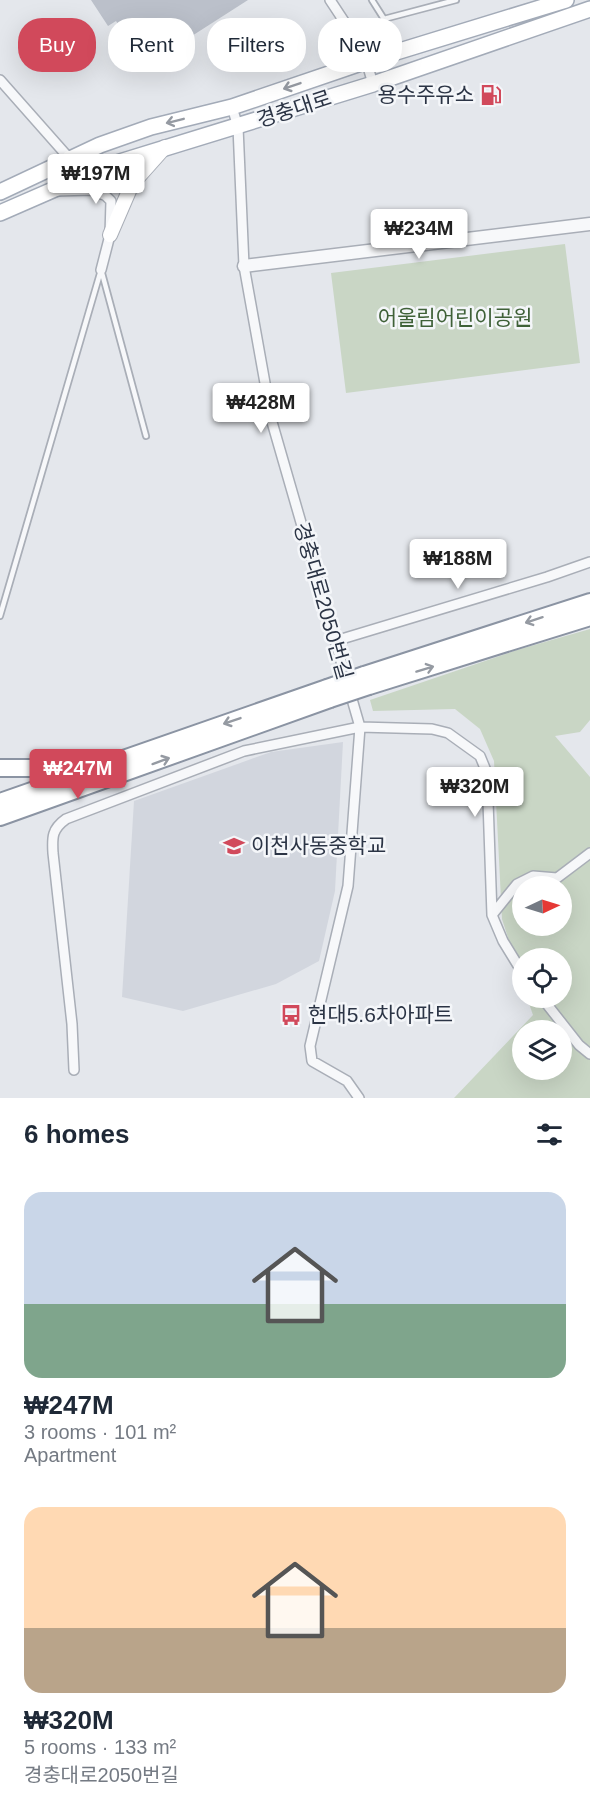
<!DOCTYPE html>
<html lang="en">
<head>
<meta charset="utf-8">
<style>
	body { margin:0; font-family:Arial,"Noto Sans KR",sans-serif; background:#f6f6f7; color:#1f2937; height:100vh; display:flex; flex-direction:column; font-size:22px; white-space:nowrap }
	* { box-sizing:border-box; margin:0 }
	p { font-size:20px; color:#747a83 }
	.icon { flex:none; width:33px; height:33px; fill:none; stroke:currentColor; stroke-width:2; stroke-linecap:round; stroke-linejoin:round }
	.map { position:relative; height:1098px; overflow:hidden }
	.details { display:flex; flex-direction:column; background:#fff; flex:1 }
	.details>* { flex:none }
	.hud { position:absolute; left:18px; top:18px; width:555px; height:54px; display:flex; gap:12px }
	.needle { width:39px; rotate:86deg }
	.fabs { position:absolute; left:512px; top:876px; display:grid; gap:12px }
	.fabs a { display:grid; place-items:center; width:60px; height:60px; border-radius:50%; background:#fff; box-shadow:0 6px 24px #0002; font-size:30px }
	.price { position:absolute; translate:-50% -51px; padding:0 14px; border-radius:6px; background:#fff; color:#222; font-size:20px; line-height:39px; filter:drop-shadow(0 2px 3px #0008) }
	.price::after { content:''; position:absolute; left:50%; top:36px; width:18px; height:14px; margin-left:-9px; background:inherit; clip-path:polygon(0 0,100% 0,50% 100%) }
	.price.current { background:#d1495b; color:#fff }
	ul { padding:0; list-style:none }
	li { display:grid; align-content:center; gap:12px; height:318px; padding:0 24px }
	li span { display:grid; place-items:center; height:186px; border-radius:18px; color:#555 }
	li>.icon { margin-inline-start:auto }
	span .icon { width:108px; height:108px; fill:#fffc; stroke-width:1 }
	li b { font-size:26px }
	h2 { display:flex; justify-content:space-between; align-items:center; height:72px; padding:0 24px; font-size:26px }
	.pill { padding:0 21px; border-radius:24px; background:#fff; box-shadow:0 6px 24px #0002; font-size:21px; line-height:54px }
	.pill.current { background:#d1495b; color:#fff }
	.map>svg:first-child { display:block }
	.built { fill:#d2d6de }
	.green { fill:#c9d6c5; fill-rule:evenodd }
	.building { fill:#bbc0ca }
	.lines { fill:none; stroke-linecap:round; stroke-linejoin:round }
	.service-casing { stroke:#a9aeb7; stroke-width:8 }
	.minor-casing { stroke:#a9aeb7; stroke-width:12 }
	.tertiary-casing { stroke:#a9aeb7; stroke-width:15 }
	.secondary-casing { stroke:#a9aeb7; stroke-width:16 }
	.primary-casing { stroke:#a3abb8; stroke-width:18 }
	.motorway-casing { stroke:#8b94a3; stroke-width:20 }
	.service { stroke:#f7f8fa; stroke-width:4.5 }
	.minor { stroke:#f7f8fa; stroke-width:9 }
	.tertiary { stroke:#f7f8fa; stroke-width:12 }
	.secondary { stroke:#fff; stroke-width:14 }
	.primary { stroke:#fff; stroke-width:15 }
	.motorway { stroke:#fff; stroke-width:16 }
	.motorway-bridge-casing { stroke:#8b94a3; stroke-width:20; stroke-linecap:butt }
	.motorway-bridge { stroke:#fff; stroke-width:16 }
	.oneway { stroke:#959aa2 }
	.labels { text-anchor:middle; stroke-width:5; stroke-linejoin:round; paint-order:stroke }
	.poi-label { font-size:21px; fill:#2b3445; stroke:#f4f6f9; text-anchor:start }
	.street-label { font-size:21px; fill:#2b3445; stroke:#f4f6f9 }
	.park-label { font-size:21px; fill:#3f6138; stroke:#f4f6f9 }
</style>
</head>
<body>
<div class="map">
<svg width="590" height="1098" viewBox="0 0 590 1098">
	<rect width="100%" height="100%" fill="#e4e7ec"/>
	<path class="built" d="M343,742L335,891L319,961L276,984L183,1011L122,997L134,801L271,752Z"/>
	<path class="green" d="M565,244L580,363L346,393L331,273Z
		M590,629V720L580,732L555,736L590,777V1098H454L533,1015L527,998H561V958H522V981L502,919L494,761L480,729L455,709L373,711L370,700L517,650ZM522,886H561V926H522ZM522,1030H561V1070H522Z"/>
	<path class="building" d="M91,0H248L145,66L116,21L108,26Z"/>
	<g class="lines">
		<defs>
			<path id="service" d="M372,0L384,19L456,0
				M102,273L146,436
				M0,616L101,270"/>
			<path id="minor" d="M330,0L363,50L373,84
				M0,80L69,158
				M232,107L238,127L244,266L272,422L360,727L348,886L310,1046L312,1061L347,1081L359,1098
				M83,174L111,201L110,235L101,270
				M56,191L92,190L104,195
				M335,641L547,577L590,562
				M492,915L517,884L533,876L557,878L590,853
				M542,998L579,1045L590,1054
				M74,1070L72,1024L53,853C52,837 52,829 66,819L244,751L360,727L432,729L448,733L480,756L487,773L492,915L503,941L522,972"/>
			<path id="tertiary" d="M244,266L590,224"/>
			<path id="secondary" d="M69,158L83,174
				M110,235L132,184L165,147"/>
			<path id="primary" d="M0,192L100,145L151,127L232,107L367,61L566,0
				M0,213L110,165L373,84L590,9"/>
			<path id="motorway" d="M364,675L590,602
				M369,686L590,617
				M0,768H50L91,762
				M0,802L327,688
				M0,817L330,699"/>
		</defs>
		<use href="#service" class="service-casing"/>
		<use href="#minor" class="minor-casing"/>
		<use href="#tertiary" class="tertiary-casing"/>
		<use href="#secondary" class="secondary-casing"/>
		<use href="#primary" class="primary-casing"/>
		<use href="#motorway" class="motorway-casing"/>
		<use href="#service" class="service"/>
		<use href="#minor" class="minor"/>
		<use href="#tertiary" class="tertiary"/>
		<use href="#secondary" class="secondary"/>
		<use href="#primary" class="primary"/>
		<use href="#motorway" class="motorway"/>
		<defs>
			<path id="motorway-bridge" d="M327,688L364,675
				M330,699L369,686"/>
		</defs>
		<use href="#motorway-bridge" class="motorway-bridge-casing"/>
		<use href="#motorway-bridge" class="motorway-bridge"/>
	</g>
	<defs><path id="oneway-shaft" d="M-6 0H5M1.5-3L5.5 0L1.5 3" fill="none" stroke-width="1.6" stroke-linecap="round" stroke-linejoin="round" transform="scale(1.5)"/></defs>
	<g class="oneway">
		<use href="#oneway-shaft" transform="translate(292 86) rotate(161)"/>
		<use href="#oneway-shaft" transform="translate(175 121) rotate(166)"/>
		<use href="#oneway-shaft" transform="translate(534 620) rotate(162)"/>
		<use href="#oneway-shaft" transform="translate(425 669) rotate(-17)"/>
		<use href="#oneway-shaft" transform="translate(232 721) rotate(161)"/>
		<use href="#oneway-shaft" transform="translate(161 761) rotate(-20)"/>
	</g>
	<defs>
		<symbol id="fuel-bare" viewBox="-9 -9 18 18"><path d="M-5.5-6h7V0h2V4h1.3V-2.5L3-4.5l.8-.8L6-3V5H2.5V1h-1V6h-7ZM-4.2-4.7v3.2H.2V-4.7Z" fill="#d1495b" stroke="#f4f6f9" stroke-width="2.5" paint-order="stroke"/></symbol>
		<symbol id="school-bare" viewBox="-9 -9 18 18"><path d="M0-5L7-2L0 1L-7-2ZM-4 1L0 2.5L4 1V4Q0 6-4 4Z" fill="#d1495b" stroke="#f4f6f9" stroke-width="2.5" paint-order="stroke"/></symbol>
		<symbol id="bus-bare" viewBox="-9 -9 18 18"><path d="M-5-6H5V4H4V6H2V4H-2V6H-4V4H-5ZM-3.5-4V0h7V-4ZM-3.5 1.2v1.5H-2V1.2ZM2 1.2v1.5H3.5V1.2Z" fill="#d1495b" stroke="#f4f6f9" stroke-width="2.5" paint-order="stroke"/></symbol>
	</defs>
	<g fill-rule="evenodd">
		<use href="#fuel-bare" x="476" y="80" width="30" height="30"/>
		<use href="#school-bare" x="219" y="831" width="30" height="30"/>
		<use href="#bus-bare" x="276" y="1000" width="30" height="30"/>
	</g>
	<g class="labels">
		<g class="poi-label">
			<text x="474" y="102" text-anchor="end">용수주유소</text>
			<text x="251" y="853">이천사동중학교</text>
			<text x="308" y="1022">현대5.6차아파트</text>
		</g>
		<g class="street-label">
			<text transform="translate(294 109) rotate(-18)" y="7">경충대로</text>
			<text transform="translate(323 601) rotate(74)" y="7">경충대로2050번길</text>
		</g>
		<g class="park-label">
			<text x="455" y="325">어울림어린이공원</text>
		</g>
	</g>
</svg>
<div class="fabs">
<a><svg class="needle" viewBox="-14 -14 28 28"><path d="M0-13l5 13h-10z" fill="#e53935"/><path d="M0 13l5-13h-10z" fill="#747a83"/></svg></a>
<a><svg class="icon" aria-label="locate" viewBox="0 0 24 24"><circle cx="12" cy="12" r="6"/><path d="M12 2v4M12 18v4M2 12h4M18 12h4"/></svg></a>
<a><svg class="icon" aria-label="layers" viewBox="0 0 24 24"><path d="M12 4l9 5-9 5-9-5zM3 14l9 5 9-5"/></svg></a>
</div>
<b class="price" style="left:96px;top:205px">₩197M</b>
<b class="price" style="left:419px;top:260px">₩234M</b>
<b class="price" style="left:261px;top:434px">₩428M</b>
<b class="price" style="left:458px;top:590px">₩188M</b>
<b class="price current" style="left:78px;top:800px">₩247M</b>
<b class="price" style="left:475px;top:818px">₩320M</b>
<div class="hud">
<a class="pill current">Buy</a>
<a class="pill">Rent</a>
<a class="pill">Filters</a>
<a class="pill">New</a>
</div>
</div>
<section class="details">
<h2>6 homes<svg class="icon" aria-label="filters" viewBox="0 0 24 24"><path d="M4 7h16M4 17h16"/><circle cx="9" cy="7" r="2"/><circle cx="15" cy="17" r="2"/></svg></h2>
<ul>
<li><span style="background:linear-gradient(#c9d6e8 60%,#7fa58c 0)"><svg class="icon" aria-label="home" viewBox="0 0 24 24"><path d="M3 11l9-7 9 7M6 9v11h12V9"/></svg></span><div><b>₩247M</b><p>3 rooms · 101 m²</p><p>Apartment</p></div></li>
<li><span style="background:linear-gradient(#ffd9b3 65%,#b9a48a 0)"><svg class="icon" aria-label="home" viewBox="0 0 24 24"><path d="M3 11l9-7 9 7M6 9v11h12V9"/></svg></span><div><b>₩320M</b><p>5 rooms · 133 m²</p><p>경충대로2050번길</p></div></li>
</ul>
</section>
</body>
</html>
